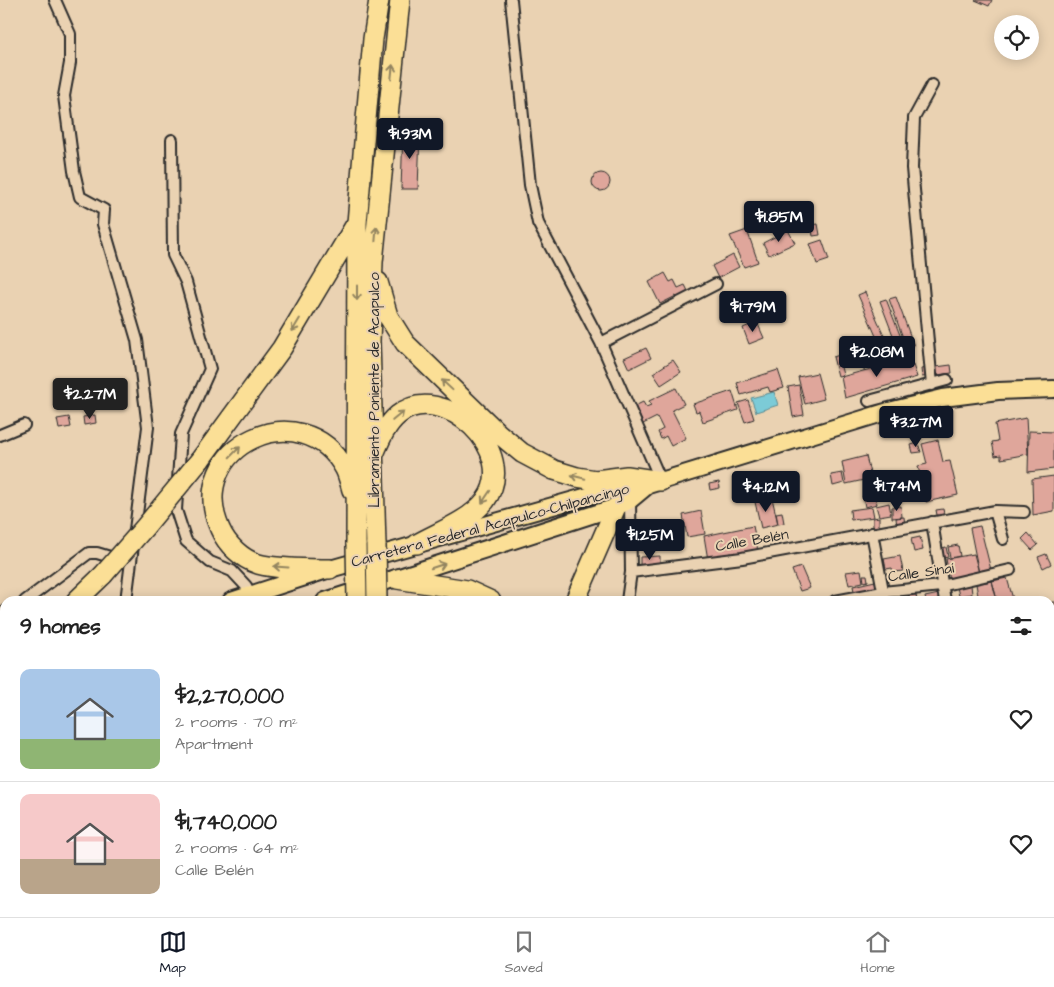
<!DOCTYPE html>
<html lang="en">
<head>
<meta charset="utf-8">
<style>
	body { margin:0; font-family:"Architects Daughter",sans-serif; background:#f6f6f6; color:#222; height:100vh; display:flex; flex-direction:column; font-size:19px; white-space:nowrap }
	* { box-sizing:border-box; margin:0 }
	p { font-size:16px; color:#767676 }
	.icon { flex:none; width:28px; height:28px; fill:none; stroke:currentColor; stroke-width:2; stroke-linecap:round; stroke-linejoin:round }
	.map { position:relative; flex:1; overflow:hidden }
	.panel { position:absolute; left:0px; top:596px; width:1055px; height:321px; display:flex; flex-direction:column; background:#fff; border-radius:15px 15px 0 0; box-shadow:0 2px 12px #0003 }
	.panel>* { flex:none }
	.controls { position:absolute; left:994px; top:15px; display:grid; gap:10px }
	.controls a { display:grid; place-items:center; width:45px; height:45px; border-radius:50%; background:#fff; box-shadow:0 2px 12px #0003; font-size:25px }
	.price { position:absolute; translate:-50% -42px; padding:0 11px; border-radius:5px; background:#111827; color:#fff; font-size:16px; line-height:32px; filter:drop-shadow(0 1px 2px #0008) }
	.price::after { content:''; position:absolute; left:50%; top:30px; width:15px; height:11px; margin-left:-8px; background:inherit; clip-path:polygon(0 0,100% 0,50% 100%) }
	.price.current { background:#222; color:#fff }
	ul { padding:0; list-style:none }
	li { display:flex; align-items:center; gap:15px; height:125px; padding:0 20px }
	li+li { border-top:1px solid #e0e0e0 }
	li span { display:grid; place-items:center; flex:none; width:140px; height:100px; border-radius:10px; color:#555 }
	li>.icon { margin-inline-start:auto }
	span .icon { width:60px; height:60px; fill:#fffc; stroke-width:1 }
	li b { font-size:21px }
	h2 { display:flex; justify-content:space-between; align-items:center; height:60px; padding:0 20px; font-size:21px }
	.menu { display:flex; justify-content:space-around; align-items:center; height:70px; border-top:1px solid #e0e0e0; background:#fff; font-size:14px; color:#767676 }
	.menu a { display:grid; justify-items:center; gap:2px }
	.menu .current { color:#111827 }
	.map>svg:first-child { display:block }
	.water { fill:#7bcbd7; stroke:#5b8b92 }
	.building { fill:#dfa69b; stroke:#2b2b2b }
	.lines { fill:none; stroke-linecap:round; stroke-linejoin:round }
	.street-casing { stroke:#2b2b2b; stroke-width:14 }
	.primary-casing { stroke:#2b2b2b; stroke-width:20 }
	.highway-casing { stroke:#2b2b2b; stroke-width:22 }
	.street { stroke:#ead2b2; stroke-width:10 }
	.primary { stroke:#fbdf96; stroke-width:16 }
	.highway { stroke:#fbdf96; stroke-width:19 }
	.highway-bridge-casing { stroke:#2b2b2b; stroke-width:22; stroke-linecap:butt }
	.highway-bridge { stroke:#fbdf96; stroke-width:19 }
	.oneway { stroke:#938560 }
	.labels { text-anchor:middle; stroke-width:4; stroke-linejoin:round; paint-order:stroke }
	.street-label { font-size:15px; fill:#2b2b2b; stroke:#ead2b2 }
</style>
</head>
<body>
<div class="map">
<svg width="1054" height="917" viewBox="0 0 1054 917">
	<rect width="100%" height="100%" fill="#ead2b2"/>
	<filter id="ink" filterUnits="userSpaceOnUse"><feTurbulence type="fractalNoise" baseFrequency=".02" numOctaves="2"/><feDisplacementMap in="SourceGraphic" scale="10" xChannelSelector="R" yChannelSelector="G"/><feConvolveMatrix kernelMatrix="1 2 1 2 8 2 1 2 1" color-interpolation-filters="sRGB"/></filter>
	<g filter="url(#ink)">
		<path class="water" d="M774,392L778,405L756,412L751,398Z"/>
		<path class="building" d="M975,0H992L989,6Z
			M403,131L420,132L418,189H401Z
			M592 182a9 9 0 1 1 18 0a9 9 0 1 1-18 0Z
			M818,224L820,235L813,236L811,225Z
			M747,230L758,262L744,267L730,236Z
			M788,230L795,243L769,255L763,243Z
			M822,240L829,260L817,264L810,244Z
			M733,255L739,267L718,278L712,266Z
			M665,273L670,282L674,280L678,288L685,285L691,297L680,302L676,296L660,304L649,282Z
			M865,292L893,356L886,359L858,295Z
			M896,297L914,346L907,349L889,299Z
			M886,299L905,348L899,351L880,301Z
			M757,322L764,338L749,344L743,328Z
			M869,346L871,353L840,363L843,375L838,376L833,357Z
			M646,348L651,358L629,369L624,358Z
			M673,360L681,372L661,385L653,373Z
			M904,360L906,366L913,365L917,377L845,398L841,377Z
			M951,365L952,373L922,377L921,369Z
			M778,370L784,388L770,392L768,387L741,395L737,383Z
			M817,373L824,399L805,404L798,377Z
			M799,385L804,415L793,417L788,387Z
			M676,388L684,404L672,410L686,438L671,446L666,436L661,439L658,432L663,429L657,417L643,424L635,406L643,402L646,407L651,405L649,401Z
			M732,391L738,410L703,422L699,411L696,412L693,404Z
			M71,397H82V408H72Z
			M748,400L754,419L745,422L738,403Z
			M95,415L96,423L84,425L83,417Z
			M69,417L71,427L59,429L57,419Z
			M1026,418L1028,454L1001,459V455L995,456L992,442L998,441L995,424Z
			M1029,431L1054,432V469L1028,472Z
			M938,440L943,462L950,461L958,495L926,502L918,466L927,464L922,444Z
			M918,443L921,452L913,453L911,445Z
			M866,456L877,504L865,507L863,496L867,495L864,480L846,484L842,462Z
			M842,473L844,483L833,486L831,475Z
			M1054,476V511L1033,515L1032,479Z
			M719,482L720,488L710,490L709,484Z
			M772,498L778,524L761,528L755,502Z
			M889,503L891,514L879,516L876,506Z
			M901,506L902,517L892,518V507Z
			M872,507L874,517L851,520L850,510Z
			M943,509L945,519L938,520L936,510Z
			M701,511L705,534L687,537L683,515Z
			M782,512L784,523L778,524L776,513Z
			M879,517V529H873V518Z
			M904,517L905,526L897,527L896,518Z
			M753,526L758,551L708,560L704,536Z
			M980,526L991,570L979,573L970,528Z
			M1028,533L1038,545L1032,550L1022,539Z
			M920,537L923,550L914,552L911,539Z
			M958,545L960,556L950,558L948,547Z
			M946,547L948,557L940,559L938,549Z
			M974,554L979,573L950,581L946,559Z
			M1046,554L1051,564L1043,568L1038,557Z
			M660,556V565L640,566V557Z
			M900,556L903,571L893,572L892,568L886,569L884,559Z
			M801,567L810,588L800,591L792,570Z
			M861,570L863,582L849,585L846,572Z
			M863,575H867L868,581L864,582Z
			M1007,578L1013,599L997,601L992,581Z
			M875,581L877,591L855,596L853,586Z
			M992,581L997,600L979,601L976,584Z
			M971,585L972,594L959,596L957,587Z
			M916,594L917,601H901L909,599L908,595Z
			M939,594L941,601H926L925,597Z
			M878,598L879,601H865Z
			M1016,598L1017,601H1003L1013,599Z
			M1052,602H1054V612H1052Z
			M1054,705V728H1052L1050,715L1053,714L1050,706Z
			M1053,749H1054V762H1051Z
			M1050,812L1054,821L1050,823Z
			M1054,903V917H1050V904Z
			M850,912H860L861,917H845L851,915Z
			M904,912H915L916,917H905Z
			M993,912H1003L1004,917H994Z
			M1023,912L1024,917H1010L1009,914Z
			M979,913L980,917L964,916Z"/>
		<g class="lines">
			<defs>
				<path id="street" d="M55,0L70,34V63L64,96L74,171L80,197L104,210L103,224L137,340L148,427L126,601
					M511,0L530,185L538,223L601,343L661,481
					M172,140L173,255L186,282L210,369L181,434L176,510L186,541L210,562L232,571L246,586L251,595
					M601,343L716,284
					M932,385L912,168L914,118L932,85
					M869,401L947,380
					M0,435L24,425
					M995,511L1003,539
					M932,522L945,601
					M872,533L885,601
					M631,572L742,558L995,511L1024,512
					M25,601L89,553H97L120,560
					M627,601L631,572L630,500
					M835,601L883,592L941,586L1010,570
					M0,614L5,611
					M1050,674H1054
					M1050,734L1054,733
					M1050,895L1054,894
					M173,912L175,917
					M661,912V917
					M828,912L829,917
					M885,912L886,917
					M1007,912L1009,917
					M103,917V912
					M940,917L960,912"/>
				<path id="primary" d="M231,601L330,569L627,485H648L889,411L943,398L998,391L1054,389
					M325,601L616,507L630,500L648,485
					M0,680L5,678"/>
				<path id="highway" d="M378,282L388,316L405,343L498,433L522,453L554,470L577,477L596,480L627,476L661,481
					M374,454C380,440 386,425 398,415C442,379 522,452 485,501C469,521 438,532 417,544
					M200,460L282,348L356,224
					M356,545L357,223L373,39L379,0
					M376,545L370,341L373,262L400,0
					M330,569C306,568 281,570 258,564C242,559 227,545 220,529C183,446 303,391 345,469C348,475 350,483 352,490
					M397,579L467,590L491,601
					M76,601L103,575
					M575,601L616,507
					M0,661L5,658
					M0,712L5,713
					M335,912L336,917
					M361,912L362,917
					M379,912V917
					M395,917L396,912"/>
			</defs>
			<use href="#street" class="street-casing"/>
			<use href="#primary" class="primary-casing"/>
			<use href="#highway" class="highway-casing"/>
			<use href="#street" class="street"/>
			<use href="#primary" class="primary"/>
			<use href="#highway" class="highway"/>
			<defs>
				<path id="highway-bridge" d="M356,545L357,601
					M376,545L377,601
					M103,575L145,527L200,460"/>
			</defs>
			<use href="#highway-bridge" class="highway-bridge-casing"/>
			<use href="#highway-bridge" class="highway-bridge"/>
		</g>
		<defs><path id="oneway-shaft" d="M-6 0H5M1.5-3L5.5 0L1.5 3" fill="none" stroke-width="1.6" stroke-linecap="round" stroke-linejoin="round" transform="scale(1.25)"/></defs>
		<g class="oneway">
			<use href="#oneway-shaft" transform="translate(392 72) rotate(-84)"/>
			<use href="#oneway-shaft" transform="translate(376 234) rotate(-85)"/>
			<use href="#oneway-shaft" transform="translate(357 293) rotate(90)"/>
			<use href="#oneway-shaft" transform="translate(296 325) rotate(121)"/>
			<use href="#oneway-shaft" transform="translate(447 385) rotate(-137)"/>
			<use href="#oneway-shaft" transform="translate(398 416) rotate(-40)"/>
			<use href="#oneway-shaft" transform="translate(235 452) rotate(-45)"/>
			<use href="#oneway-shaft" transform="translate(578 477) rotate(-167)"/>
			<use href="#oneway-shaft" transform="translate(486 497) rotate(124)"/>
			<use href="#oneway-shaft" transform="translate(438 566) rotate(-18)"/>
			<use href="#oneway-shaft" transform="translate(281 567) rotate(-176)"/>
		</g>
	</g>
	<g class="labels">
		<g class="street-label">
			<text transform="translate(374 390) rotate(-90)" y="5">Libramiento Poniente de Acapulco</text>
			<text transform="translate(490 525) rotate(-15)" y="5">Carretera Federal Acapulco-Chilpancingo</text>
			<text transform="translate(752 540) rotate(-10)" y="5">Calle Belén</text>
			<text transform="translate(921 572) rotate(-8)" y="5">Calle Sinaí</text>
		</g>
	</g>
</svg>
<div class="controls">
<a><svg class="icon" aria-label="locate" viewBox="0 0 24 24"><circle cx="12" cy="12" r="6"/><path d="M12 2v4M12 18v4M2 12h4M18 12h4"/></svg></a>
</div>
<b class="price" style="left:410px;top:160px">$1.93M</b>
<b class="price" style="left:779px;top:243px">$1.85M</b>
<b class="price" style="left:753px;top:333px">$1.79M</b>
<b class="price" style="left:877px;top:378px">$2.08M</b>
<b class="price current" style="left:90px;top:420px">$2.27M</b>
<b class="price" style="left:916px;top:448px">$3.27M</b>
<b class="price" style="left:897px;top:512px">$1.74M</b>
<b class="price" style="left:766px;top:513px">$4.12M</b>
<b class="price" style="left:650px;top:561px">$1.25M</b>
<section class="panel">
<h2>9 homes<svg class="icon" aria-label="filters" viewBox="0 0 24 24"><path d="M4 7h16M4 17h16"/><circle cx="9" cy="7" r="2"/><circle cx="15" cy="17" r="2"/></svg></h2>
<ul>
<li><span style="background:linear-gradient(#a9c7e8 70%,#8fb573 0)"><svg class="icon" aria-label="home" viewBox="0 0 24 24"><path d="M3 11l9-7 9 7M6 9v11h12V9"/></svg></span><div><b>$2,270,000</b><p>2 rooms · 70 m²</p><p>Apartment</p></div><svg class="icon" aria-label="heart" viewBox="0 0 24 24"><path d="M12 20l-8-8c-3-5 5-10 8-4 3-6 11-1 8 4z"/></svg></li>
<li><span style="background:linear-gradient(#f6c9c9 65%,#b9a48a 0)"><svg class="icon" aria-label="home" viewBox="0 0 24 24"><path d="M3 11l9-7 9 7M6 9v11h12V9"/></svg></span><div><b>$1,740,000</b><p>2 rooms · 64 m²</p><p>Calle Belén</p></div><svg class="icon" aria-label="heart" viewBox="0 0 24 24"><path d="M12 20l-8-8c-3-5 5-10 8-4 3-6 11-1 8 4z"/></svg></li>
</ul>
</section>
</div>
<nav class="menu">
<a class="current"><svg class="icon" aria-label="map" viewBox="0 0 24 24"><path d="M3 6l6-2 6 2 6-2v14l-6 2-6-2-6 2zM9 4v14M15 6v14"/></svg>Map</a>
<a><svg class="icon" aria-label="saved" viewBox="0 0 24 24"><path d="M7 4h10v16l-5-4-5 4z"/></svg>Saved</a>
<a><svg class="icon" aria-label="home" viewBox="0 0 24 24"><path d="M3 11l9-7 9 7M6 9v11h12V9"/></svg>Home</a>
</nav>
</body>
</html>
